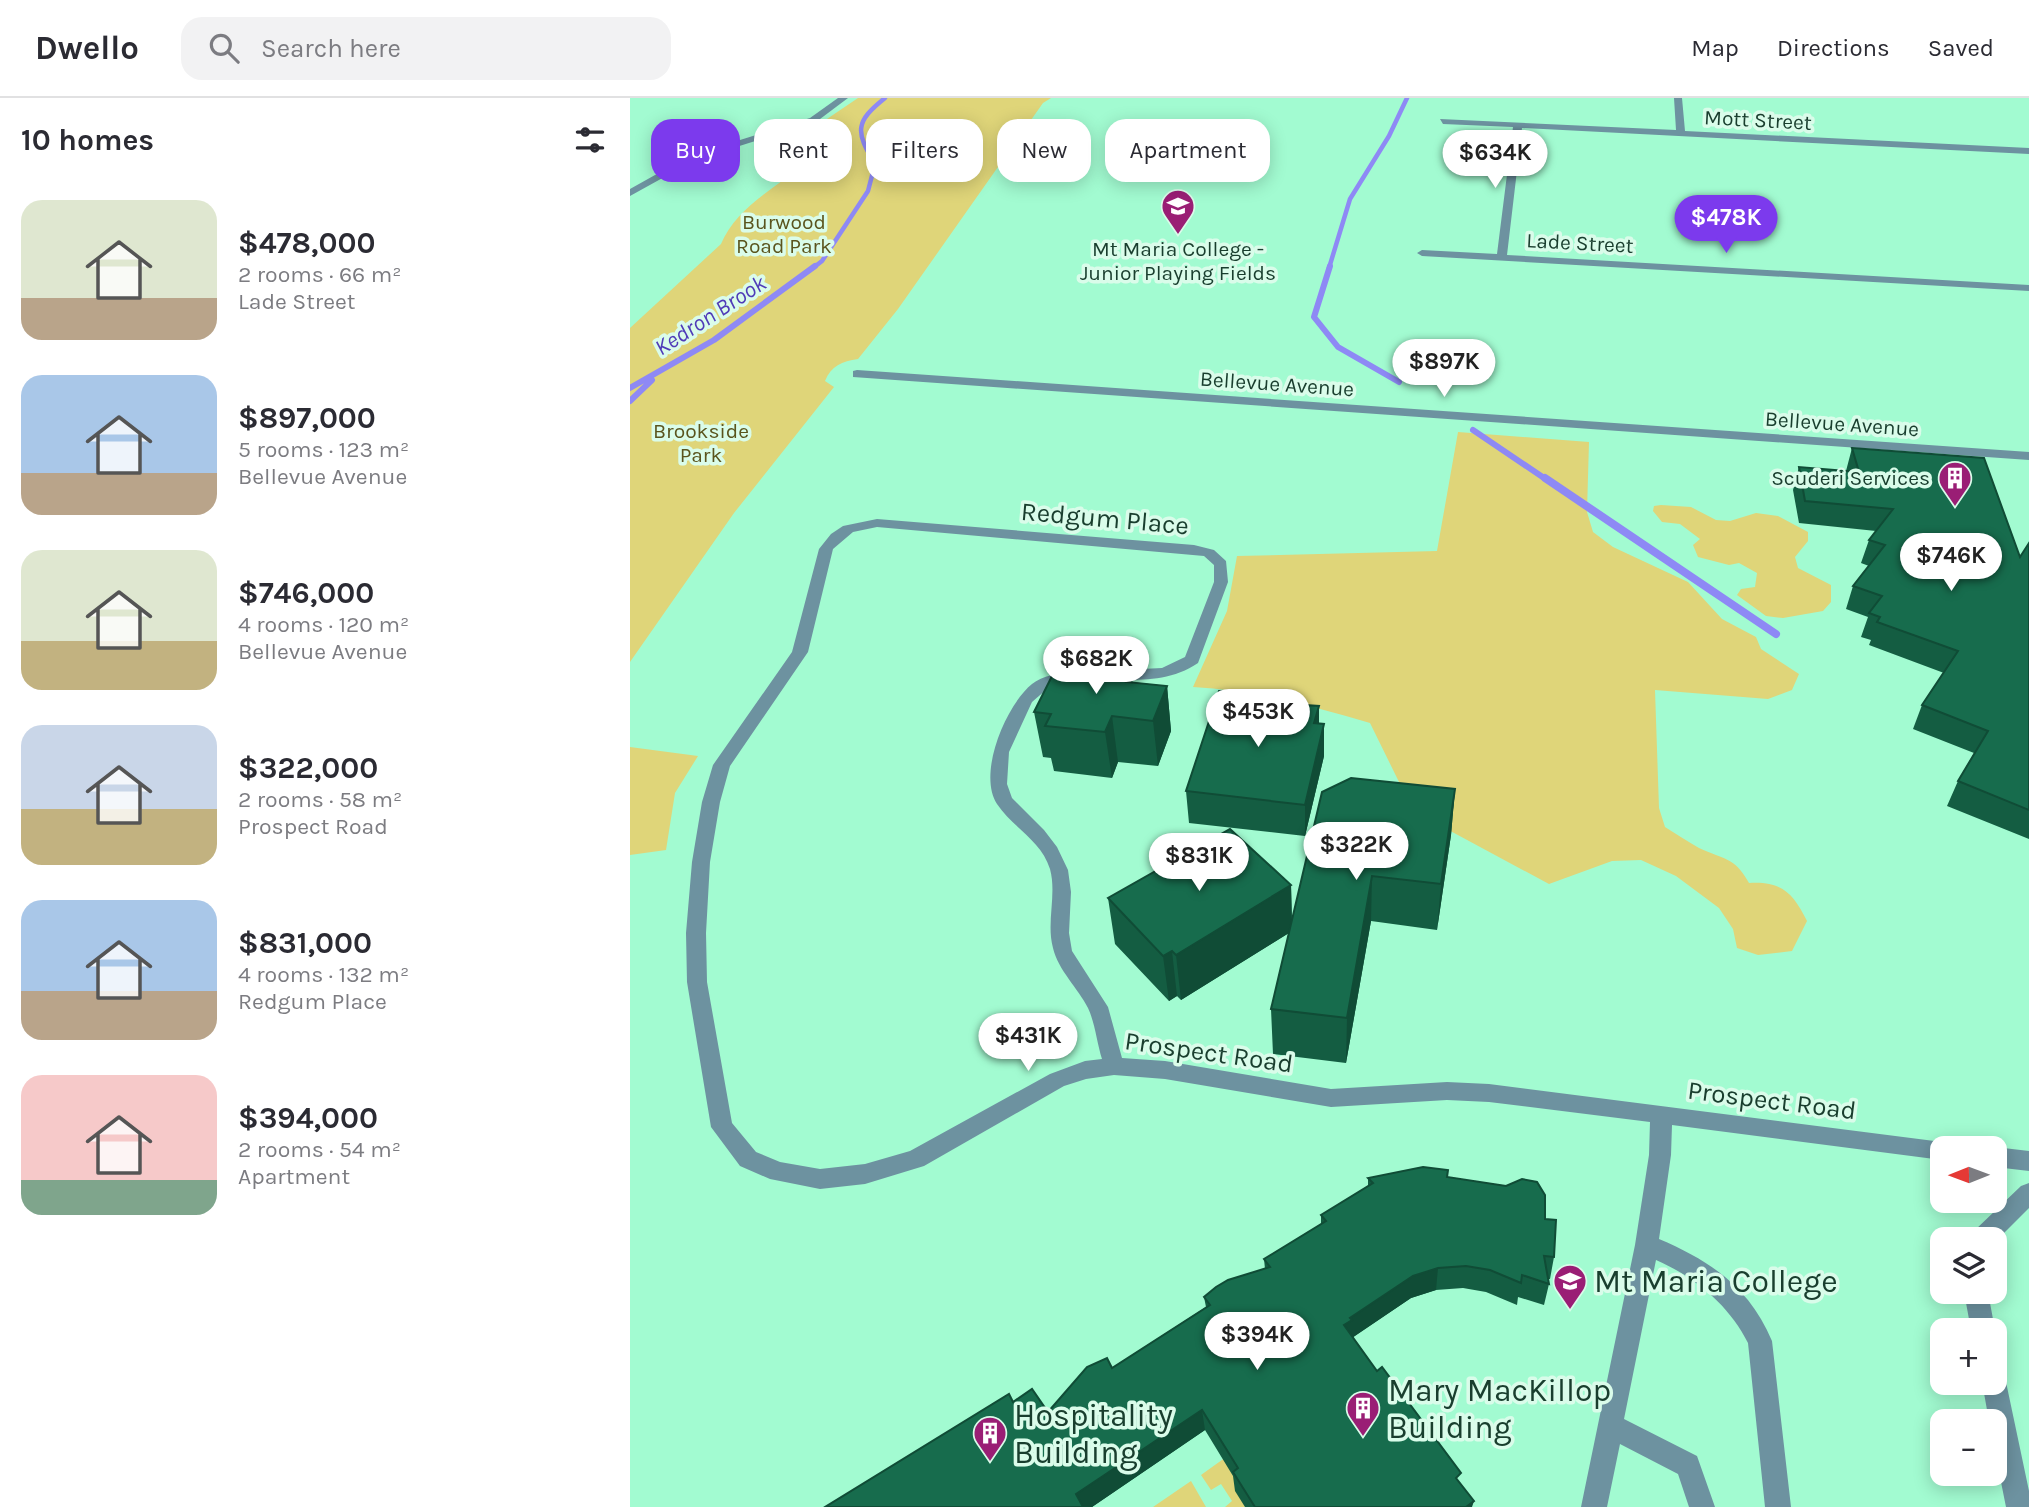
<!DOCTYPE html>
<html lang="en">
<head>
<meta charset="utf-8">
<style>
	body { margin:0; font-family:Karla,sans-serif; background:#f2f2f3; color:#2b2b33; height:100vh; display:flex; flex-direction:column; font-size:26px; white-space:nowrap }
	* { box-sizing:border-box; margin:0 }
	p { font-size:23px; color:#7c7c81 }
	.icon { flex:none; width:38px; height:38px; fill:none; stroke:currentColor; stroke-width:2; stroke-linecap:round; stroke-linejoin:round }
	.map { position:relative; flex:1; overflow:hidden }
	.panel { display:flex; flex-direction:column; background:#fff; width:630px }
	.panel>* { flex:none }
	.banner { position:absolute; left:21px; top:21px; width:665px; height:63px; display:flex; gap:14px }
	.needle { width:46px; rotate:269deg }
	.controls { position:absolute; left:1300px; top:1038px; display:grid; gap:14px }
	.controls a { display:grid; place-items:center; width:77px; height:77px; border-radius:14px; background:#fff; box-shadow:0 4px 18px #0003; font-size:35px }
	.price { position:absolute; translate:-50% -60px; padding:0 16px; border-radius:24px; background:#fff; color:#222; font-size:23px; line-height:46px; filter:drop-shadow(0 2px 4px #0008) }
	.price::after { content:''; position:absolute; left:50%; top:42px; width:21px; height:16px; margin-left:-10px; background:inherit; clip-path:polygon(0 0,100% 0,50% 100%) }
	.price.current { background:#7c3aed; color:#fff }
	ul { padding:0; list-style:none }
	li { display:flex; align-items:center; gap:21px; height:175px; padding:0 21px }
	li span { display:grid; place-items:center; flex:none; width:196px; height:140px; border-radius:21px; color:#555 }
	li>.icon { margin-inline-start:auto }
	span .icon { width:84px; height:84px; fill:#fffc; stroke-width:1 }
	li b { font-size:30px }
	h2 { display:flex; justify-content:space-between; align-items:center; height:84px; padding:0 21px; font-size:30px }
	.pill { padding:0 24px; border-radius:21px; background:#fff; box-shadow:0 4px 18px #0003; font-size:24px; line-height:63px }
	.pill.current { background:#7c3aed; color:#fff }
	header { display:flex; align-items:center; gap:42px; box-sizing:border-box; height:98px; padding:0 35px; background:#fff; border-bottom:2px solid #e1e1e2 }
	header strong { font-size:33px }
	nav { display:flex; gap:38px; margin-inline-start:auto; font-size:24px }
	.search { width:490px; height:63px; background:#f2f2f3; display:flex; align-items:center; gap:18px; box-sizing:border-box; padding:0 24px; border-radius:21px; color:#7c7c81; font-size:26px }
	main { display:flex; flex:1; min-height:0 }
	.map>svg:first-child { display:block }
	.green { fill:#dfd579 }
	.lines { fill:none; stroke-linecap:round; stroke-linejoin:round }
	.stream-far2 { stroke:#8e89f5; stroke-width:4.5 }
	.stream-far1 { stroke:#8e89f5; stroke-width:6 }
	.stream { stroke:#8e89f5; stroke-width:8 }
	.minor { fill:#6d92a0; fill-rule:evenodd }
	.wall { fill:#145d42 }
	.shaded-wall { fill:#104c36 }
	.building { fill:#176c4d; stroke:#104c36; stroke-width:2 }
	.labels { text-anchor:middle; stroke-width:7; stroke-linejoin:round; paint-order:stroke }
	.far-street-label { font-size:21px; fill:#193e2e; stroke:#dafcea }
	.far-park-label { font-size:21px; fill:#5a541d; stroke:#dafcea }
	.far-poi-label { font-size:21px; fill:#193e2e; stroke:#dafcea }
	.far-water-label { font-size:23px; font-style:italic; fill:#4f3cb8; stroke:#dafcea }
	.street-label { font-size:26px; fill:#193e2e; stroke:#dafcea }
	.near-poi-label { font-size:32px; fill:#193e2e; stroke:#dafcea; text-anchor:start }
</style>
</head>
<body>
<header>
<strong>Dwello</strong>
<div class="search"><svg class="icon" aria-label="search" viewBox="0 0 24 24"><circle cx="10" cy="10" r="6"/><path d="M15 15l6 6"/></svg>Search here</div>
<nav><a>Map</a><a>Directions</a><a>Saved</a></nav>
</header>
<main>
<section class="panel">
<h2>10 homes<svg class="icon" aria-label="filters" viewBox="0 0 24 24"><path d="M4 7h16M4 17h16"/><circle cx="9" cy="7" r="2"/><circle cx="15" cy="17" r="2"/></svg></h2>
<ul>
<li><span style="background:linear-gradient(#dfe7d0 70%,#b9a48a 0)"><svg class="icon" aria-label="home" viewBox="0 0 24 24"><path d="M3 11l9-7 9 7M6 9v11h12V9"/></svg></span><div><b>$478,000</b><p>2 rooms · 66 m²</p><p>Lade Street</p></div></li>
<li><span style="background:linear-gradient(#a9c7e8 70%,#b9a48a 0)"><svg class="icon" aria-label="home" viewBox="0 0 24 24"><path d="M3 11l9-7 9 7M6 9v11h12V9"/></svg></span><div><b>$897,000</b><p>5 rooms · 123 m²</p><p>Bellevue Avenue</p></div></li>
<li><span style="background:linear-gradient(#dfe7d0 65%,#c2b280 0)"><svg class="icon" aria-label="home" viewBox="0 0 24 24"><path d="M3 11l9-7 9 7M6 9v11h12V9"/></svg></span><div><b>$746,000</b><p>4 rooms · 120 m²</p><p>Bellevue Avenue</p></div></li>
<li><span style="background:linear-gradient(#c9d6e8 60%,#c2b280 0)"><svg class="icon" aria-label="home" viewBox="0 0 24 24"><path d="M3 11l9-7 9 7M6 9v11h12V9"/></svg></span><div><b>$322,000</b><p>2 rooms · 58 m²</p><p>Prospect Road</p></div></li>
<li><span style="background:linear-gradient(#a9c7e8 65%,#b9a48a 0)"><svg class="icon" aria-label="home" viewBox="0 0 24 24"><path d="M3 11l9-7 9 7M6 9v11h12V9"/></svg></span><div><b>$831,000</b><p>4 rooms · 132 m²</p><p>Redgum Place</p></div></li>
<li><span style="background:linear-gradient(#f6c9c9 75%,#7fa58c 0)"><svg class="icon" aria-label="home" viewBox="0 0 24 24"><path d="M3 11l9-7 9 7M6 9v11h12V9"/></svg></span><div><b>$394,000</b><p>2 rooms · 54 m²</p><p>Apartment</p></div></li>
</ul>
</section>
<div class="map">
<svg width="1399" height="1409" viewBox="0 0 1399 1409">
	<rect width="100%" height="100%" fill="#a2fbd1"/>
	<path class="green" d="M228,0H421L413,5L268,211L228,261C212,263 201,268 195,283L204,289L104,415L0,564V230L91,146C106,109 148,88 178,64L130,45L191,25Z
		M828,334L959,344L957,414L963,434L983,449L1058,484L1092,521L1126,539L1131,551L1169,576L1162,592L1138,601L1025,592L1029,710L1035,729C1046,736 1057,743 1069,750C1094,762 1104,758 1119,785C1152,783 1163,795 1177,823L1162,853L1128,857L1107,850L1103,831L1089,810L1046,778L1011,762L982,763L919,786L800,722L770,686L740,625C682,608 624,592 563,589L597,513L607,458L807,453Z
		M1031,407L1061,409L1086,422L1100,423L1126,415L1148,418L1178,434V443L1165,459L1168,470L1201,487V504L1193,513L1153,520L1136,518L1107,497L1111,491L1125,489L1127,475L1109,465L1099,467L1068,459L1063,447L1070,441L1050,426L1032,424L1023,413L1024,408Z
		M0,649L68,658L45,695L36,752L0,757Z
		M653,1318L610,1389L615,1409H595L602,1403L591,1386L581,1392L571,1377Z
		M561,1383L576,1409H523Z"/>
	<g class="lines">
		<path class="stream-far2" d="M183,170L192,163L238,93L245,66C225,33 225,24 255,0
			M699,170L720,101L759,38L777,0"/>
		<path class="stream-far1" d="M700,168L684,219L708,249L769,284
			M0,290L84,242L185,168
			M0,303L22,282
			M843,332L917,382"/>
		<path class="stream" d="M915,380L1146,536"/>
		<path class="minor" d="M208,0H218L186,24L65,62L0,98V91L59,58L180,20Z
			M1044,0H1052L1055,33L1399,50V56L892,30L877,157L1399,187V193L792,158L787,155L792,152L867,156L883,29L813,26L810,21L1046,32Z
			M227,272L1399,354V362L223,279V273Z
			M247,421L564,447L584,452L596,463L598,484L568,565C540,584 509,582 477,582L471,581L469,577L471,573L532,570L555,559L584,484V467L574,458L247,429L223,434L203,451L178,554L100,668L90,704L80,764L76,835L77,884L102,1025L126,1054L150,1064L190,1071L235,1066L280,1053L420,976L455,963L472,961C467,945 465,925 458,910C448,890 428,872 423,850C416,824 427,797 420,771C411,742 383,730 367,706C347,675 376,607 402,586C412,578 430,575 442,572L448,573L450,577L448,581L417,591L402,604L379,654L377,686L382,700L414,732L427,749L438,772L441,794L439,835L442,853L478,909L492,960L535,963L701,991L817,984L859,986L1320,1045L1322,1050H1312V1062L1042,1027L1041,1057L1029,1141C1081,1163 1120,1190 1142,1243L1161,1409H1135L1118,1245C1099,1207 1065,1179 1026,1162L994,1321L1067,1358L1085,1409H1059L1048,1376L990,1346L977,1409H951L1005,1147L1019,1057L1020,1024L859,1004L817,1002L701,1009L535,981L484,977L456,981L434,988L294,1068L235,1086L190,1091L140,1081L110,1068L81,1029L57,884L56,835L62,764L72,704L83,667L162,554L189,451L201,436L213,428Z
			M1365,1049L1399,1053V1073L1365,1069Z
			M1399,1085V1110L1365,1144V1141H1340L1344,1133L1391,1088Z
			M1334,1194H1358L1365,1232H1341Z
			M1365,1272L1373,1275L1376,1284L1399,1393V1409H1376L1365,1354V1323H1359L1352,1284H1365Z"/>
	</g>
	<path class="wall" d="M1222,350L1390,459L1399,445V741L1317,708L1328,683L1344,655L1283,631L1292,607L1314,575L1239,547L1241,542L1231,539L1238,519L1216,511L1223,488L1239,468L1231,465L1239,442L1246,433L1169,425L1163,392L1169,369L1216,373Z
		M487,564L488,571L501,572L502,584L537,588L541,633L528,668L488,664L482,680L424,673L421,660L413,659L404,614Z
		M661,600V606L689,626L694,658L675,738L559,725L556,693Z
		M825,691L821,737L807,832L741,823L716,965L643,956L641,911L659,835L551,902L547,898L539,903L485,846L478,800L661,787L662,822Z
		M817,1079L915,1121L924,1159L920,1181H918L919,1186L914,1207L888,1199L887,1207L856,1194L833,1190L806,1192L781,1200L723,1239L842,1409H615L605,1393L603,1378L575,1332L462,1409L383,1304L418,1314L482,1270L576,1209L574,1199L635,1171L634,1161L691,1126V1117L738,1088V1080Z"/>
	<path class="shaded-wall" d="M501,572L506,617L496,584Z
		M537,588L541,633L528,668L523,623Z
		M689,608V640L684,625Z
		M482,618L488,664L482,680L475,634Z
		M694,626V658L675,738V707Z
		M825,691L821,737L807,832L811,786Z
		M742,778L741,823L716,965L717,920Z
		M661,787L662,833L551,902L546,857Z
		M542,853L547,898L539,903L533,858Z
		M808,1170L806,1192L781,1200L722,1240L714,1227L720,1220L783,1178Z
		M572,1312L575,1332L462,1409H450L446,1396Z
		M844,1403L842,1409H836Z"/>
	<path class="building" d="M1222,350L1354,360L1390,459L1399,445V712L1328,683L1358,633L1292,607L1328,553L1247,524L1250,519L1239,515L1252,498L1223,488L1255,447L1239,442L1263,411L1175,403L1169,369L1229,374Z
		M432,558L487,564L485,570L501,572L496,584L537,588L523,623L482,618L475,634L415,628L421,616L404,614Z
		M589,593L661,600L659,606L689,608L684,625L694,626L675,707L556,693Z
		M721,680L825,691L811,786L742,778L717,920L641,911L692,694Z
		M600,731L661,787L546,857L542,853L533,858L478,800Z
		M793,1069L818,1072L817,1079L876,1088L892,1081L907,1084L915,1097V1121L926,1122L924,1159L914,1158L919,1186L892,1177L891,1185L860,1172L836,1168L808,1170L783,1178L720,1220L722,1222L714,1227L747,1273L752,1269L831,1375L826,1380L844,1403L836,1409H625L603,1374L608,1370L572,1312L446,1396L453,1409H195L379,1296L383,1304L402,1291L418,1314L457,1269L477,1260L482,1270L580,1207L574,1199L586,1189L598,1182L640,1169L634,1161L696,1123L691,1117L743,1085L738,1080Z"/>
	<defs>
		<symbol id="school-pin" viewBox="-11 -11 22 30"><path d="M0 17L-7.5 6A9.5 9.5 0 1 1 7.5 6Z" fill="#9a1e75" stroke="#dafcea"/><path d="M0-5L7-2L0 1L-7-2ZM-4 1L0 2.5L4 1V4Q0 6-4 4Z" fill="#fff"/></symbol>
		<symbol id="building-pin" viewBox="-11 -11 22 30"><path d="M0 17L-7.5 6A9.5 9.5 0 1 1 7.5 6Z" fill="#9a1e75" stroke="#dafcea"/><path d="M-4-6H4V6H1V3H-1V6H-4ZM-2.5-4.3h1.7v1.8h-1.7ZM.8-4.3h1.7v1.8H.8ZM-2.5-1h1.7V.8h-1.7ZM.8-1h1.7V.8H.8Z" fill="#fff"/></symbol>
	</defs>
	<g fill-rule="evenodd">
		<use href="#school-pin" x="529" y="89" width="38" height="52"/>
		<use href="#building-pin" x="1306" y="361" width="38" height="52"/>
		<use href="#school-pin" x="921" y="1164" width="38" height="52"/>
		<use href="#building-pin" x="714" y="1291" width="38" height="52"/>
		<use href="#building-pin" x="341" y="1316" width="38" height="52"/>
	</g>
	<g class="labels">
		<g class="far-street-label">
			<text transform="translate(1128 22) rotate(3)" y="7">Mott Street</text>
			<text transform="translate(950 145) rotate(3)" y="7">Lade Street</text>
			<text transform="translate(647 286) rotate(4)" y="7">Bellevue Avenue</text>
			<text transform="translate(1212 326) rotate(4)" y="7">Bellevue Avenue</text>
		</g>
		<g class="far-park-label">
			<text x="154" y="131">Burwood<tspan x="154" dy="24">Road Park</tspan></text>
			<text x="71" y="340">Brookside<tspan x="71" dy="24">Park</tspan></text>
		</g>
		<g class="far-poi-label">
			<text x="548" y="158">Mt Maria College -<tspan x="548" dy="24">Junior Playing Fields</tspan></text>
			<text x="1300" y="387" text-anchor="end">Scuderi Services</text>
		</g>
		<g class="far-water-label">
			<text transform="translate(80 217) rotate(-33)" y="8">Kedron Brook</text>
		</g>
		<g class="street-label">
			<text transform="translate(475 420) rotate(5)" y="9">Redgum Place</text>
			<text transform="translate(579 954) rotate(8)" y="9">Prospect Road</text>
			<text transform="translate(1142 1002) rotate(7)" y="9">Prospect Road</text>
		</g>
		<g class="near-poi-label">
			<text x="964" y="1194">Mt Maria College</text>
			<text x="758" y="1303">Mary MacKillop<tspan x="758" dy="37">Building</tspan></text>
			<text x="384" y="1328">Hospitality<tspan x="384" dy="37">Building</tspan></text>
		</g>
	</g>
</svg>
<div class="controls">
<a><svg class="needle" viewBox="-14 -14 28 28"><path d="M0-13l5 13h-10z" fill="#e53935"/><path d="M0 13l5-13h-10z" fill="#7c7c81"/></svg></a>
<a><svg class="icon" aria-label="layers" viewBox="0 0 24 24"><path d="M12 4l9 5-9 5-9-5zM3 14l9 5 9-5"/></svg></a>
<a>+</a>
<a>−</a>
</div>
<b class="price" style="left:865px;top:92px">$634K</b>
<b class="price current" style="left:1096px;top:157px">$478K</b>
<b class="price" style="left:814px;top:301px">$897K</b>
<b class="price" style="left:1321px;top:495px">$746K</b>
<b class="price" style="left:466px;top:598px">$682K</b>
<b class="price" style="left:628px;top:651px">$453K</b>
<b class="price" style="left:726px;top:784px">$322K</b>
<b class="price" style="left:569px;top:795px">$831K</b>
<b class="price" style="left:398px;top:975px">$431K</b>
<b class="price" style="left:627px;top:1274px">$394K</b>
<div class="banner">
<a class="pill current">Buy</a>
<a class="pill">Rent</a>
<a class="pill">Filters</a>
<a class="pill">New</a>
<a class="pill">Apartment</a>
</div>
</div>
</main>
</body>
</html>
